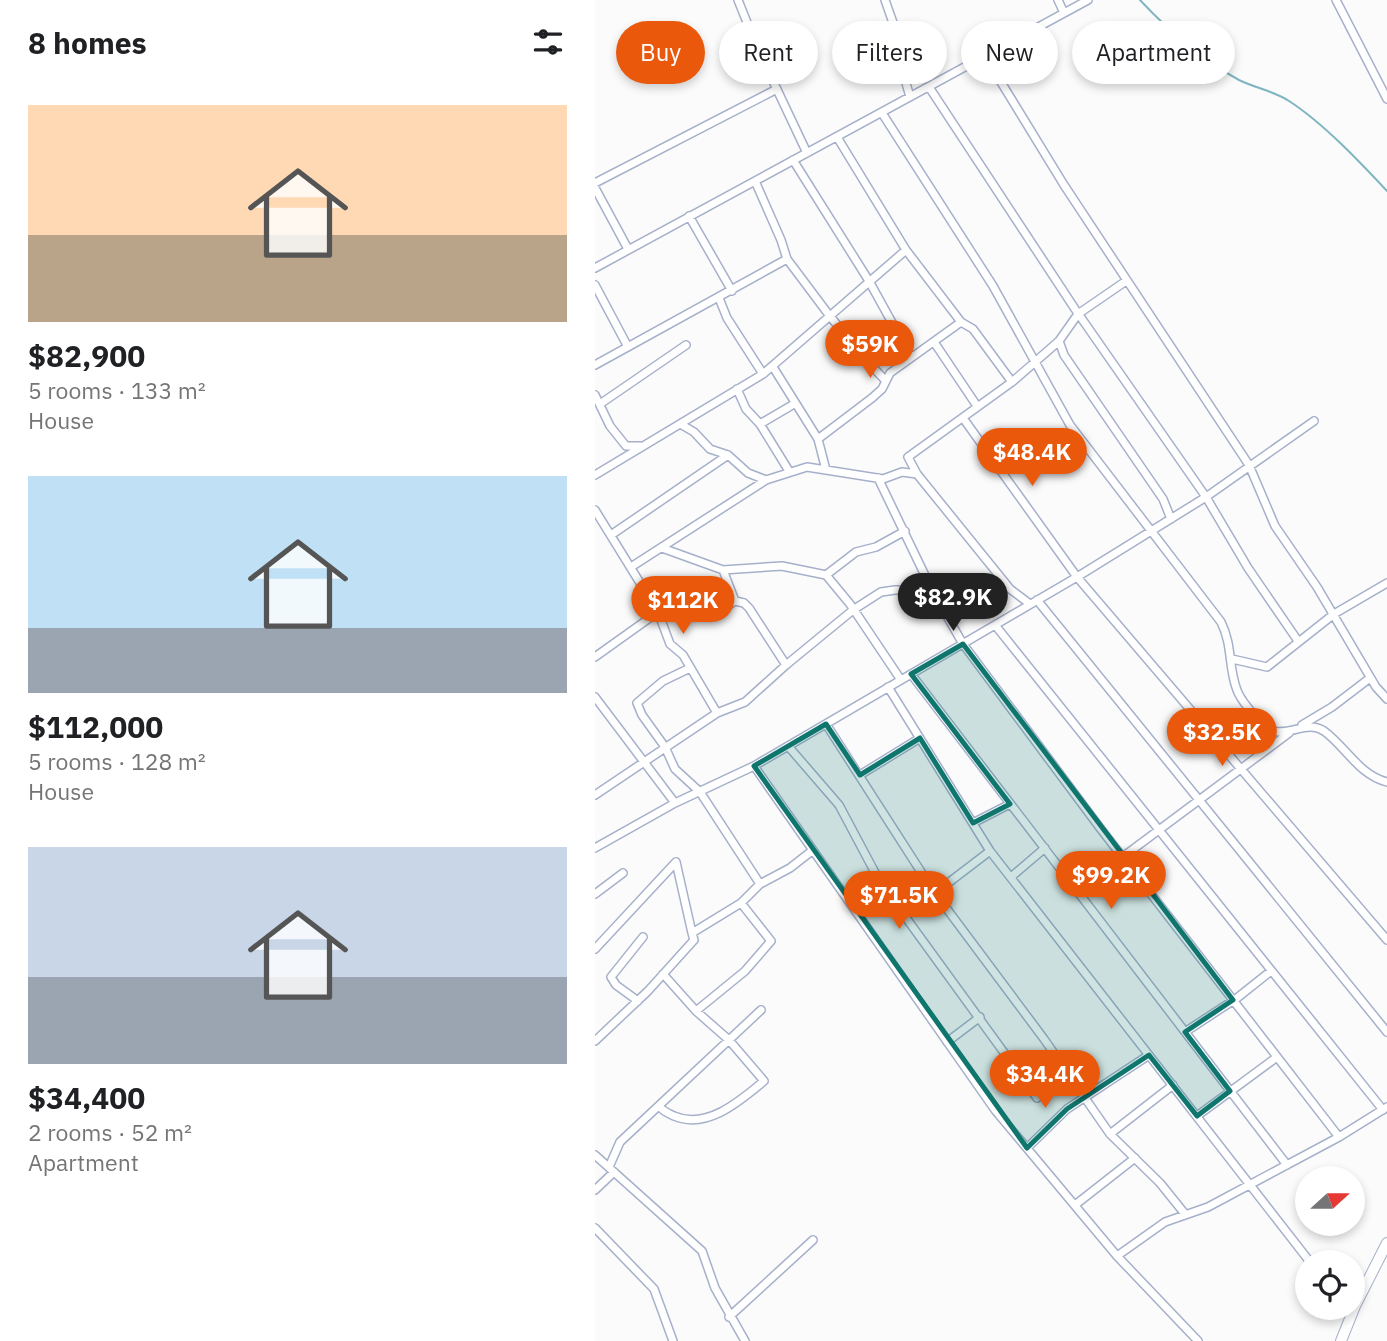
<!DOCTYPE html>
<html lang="en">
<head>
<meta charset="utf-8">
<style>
	body { margin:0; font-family:"IBM Plex Sans",sans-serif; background:#f2f2f2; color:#202124; height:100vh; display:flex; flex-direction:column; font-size:26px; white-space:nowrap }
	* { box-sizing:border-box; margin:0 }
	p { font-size:23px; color:#757577 }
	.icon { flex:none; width:38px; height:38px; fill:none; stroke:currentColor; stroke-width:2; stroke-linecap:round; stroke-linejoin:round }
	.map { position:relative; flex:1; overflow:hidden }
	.sheet { display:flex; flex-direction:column; background:#fff; width:595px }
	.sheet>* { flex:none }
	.hud { position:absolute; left:21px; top:21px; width:665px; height:63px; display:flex; gap:14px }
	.needle { width:46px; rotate:69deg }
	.tools { position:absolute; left:700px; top:1166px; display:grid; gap:14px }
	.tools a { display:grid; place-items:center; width:70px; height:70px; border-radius:50%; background:#fff; box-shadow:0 4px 10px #0003; font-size:35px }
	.price { position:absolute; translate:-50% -60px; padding:0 16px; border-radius:24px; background:#ea580c; color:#fff; font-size:23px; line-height:46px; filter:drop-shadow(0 2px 4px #0008) }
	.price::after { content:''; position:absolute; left:50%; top:42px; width:21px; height:16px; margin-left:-10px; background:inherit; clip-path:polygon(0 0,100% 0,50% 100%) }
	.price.active { background:#222; color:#fff }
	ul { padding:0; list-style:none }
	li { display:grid; align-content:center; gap:14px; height:371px; padding:0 28px }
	li span { display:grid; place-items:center; height:217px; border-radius:0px; color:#555 }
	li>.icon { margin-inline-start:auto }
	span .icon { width:126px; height:126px; fill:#fffc; stroke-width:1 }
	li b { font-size:30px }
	h2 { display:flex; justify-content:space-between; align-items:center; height:84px; padding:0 28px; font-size:30px }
	.chip { padding:0 24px; border-radius:32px; background:#fff; box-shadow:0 4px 10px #0003; font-size:24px; line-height:63px }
	.chip.active { background:#ea580c; color:#fff }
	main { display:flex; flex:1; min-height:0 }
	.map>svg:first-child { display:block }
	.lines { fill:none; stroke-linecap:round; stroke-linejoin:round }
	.stream { stroke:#7fb4c1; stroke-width:2 }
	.minor-casing { stroke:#a6b0ca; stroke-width:10 }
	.secondary-casing { stroke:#a6b0ca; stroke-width:12 }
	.minor { stroke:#fff; stroke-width:7 }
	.secondary { stroke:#fff; stroke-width:10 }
	.marked { fill:#0f766e; fill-opacity:0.2; stroke:#0f766e; stroke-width:5; stroke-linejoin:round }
</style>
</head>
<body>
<main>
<section class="sheet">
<h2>8 homes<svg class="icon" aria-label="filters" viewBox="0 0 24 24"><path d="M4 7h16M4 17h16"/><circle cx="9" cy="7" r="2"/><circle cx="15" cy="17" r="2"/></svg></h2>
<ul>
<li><span style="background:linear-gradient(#ffd9b3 60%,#b9a48a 0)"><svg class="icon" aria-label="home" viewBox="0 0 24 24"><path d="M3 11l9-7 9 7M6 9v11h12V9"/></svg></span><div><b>$82,900</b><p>5 rooms · 133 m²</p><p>House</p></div></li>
<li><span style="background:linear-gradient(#bfe0f5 70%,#9aa5b1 0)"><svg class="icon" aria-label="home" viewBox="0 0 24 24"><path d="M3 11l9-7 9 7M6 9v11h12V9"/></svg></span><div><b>$112,000</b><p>5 rooms · 128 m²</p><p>House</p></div></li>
<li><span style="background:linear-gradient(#c9d6e8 60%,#9aa5b1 0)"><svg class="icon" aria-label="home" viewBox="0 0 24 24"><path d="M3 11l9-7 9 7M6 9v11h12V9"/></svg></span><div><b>$34,400</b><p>2 rooms · 52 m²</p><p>Apartment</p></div></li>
</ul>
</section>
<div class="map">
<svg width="792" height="1341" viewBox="0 0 792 1341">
	<rect width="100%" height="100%" fill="#fbfbfb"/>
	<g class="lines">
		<path class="stream" d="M545,0C574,31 606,59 644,80C660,88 679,91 694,101C728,123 764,161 792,191"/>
		<defs>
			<path id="minor" d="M143,0L161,45L212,153
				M290,0L302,34L303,55L315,97
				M463,0L469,13
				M741,0L792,99
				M390,56L469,185L654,465L680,526L722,587L781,687L792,699
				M334,87L480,309L611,497L653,568L703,641
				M287,113L398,286L475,425L626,622C638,646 633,668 642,690C645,699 652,706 657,713C663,721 667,728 677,731C696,736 712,720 729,731C751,747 764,775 792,782
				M242,137L311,250L366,322L378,329L417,382L313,457L322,474
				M198,160L274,281L316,357
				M160,181L186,240L192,259L234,315L271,360L290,380
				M0,183L182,89
				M0,188L33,249
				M94,216L137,291
				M0,268L493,0
				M531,281L483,314L464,341L469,355L568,499L576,519
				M0,285L33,347
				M124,298L132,318L168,374
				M339,342L382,406
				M0,365L192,259
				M178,367L223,439L231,470
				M417,382L464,341
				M142,389L151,409L165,424L194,471
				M0,395L15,426L31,446H45
				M5,404L91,345
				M368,418L482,577L792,940
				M165,424L199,404
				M87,425L99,432L115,449L133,455L153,473L171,480L212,467L288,479L307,472L322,474L415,589L435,604
				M223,439L277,398L287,389L295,373L366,322
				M0,475L168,374L311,250
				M283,478L337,590L368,644L505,828L744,1137
				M0,510L63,612L75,644L88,655L122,713
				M16,535L133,455
				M67,548L128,570L187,566L231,575L255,604L306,680
				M36,567L171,480
				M231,575L261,552L281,547L310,531
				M442,600L792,1032
				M140,601L149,603L154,608L191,665
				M59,605L89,586L115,617L140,601L128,570
				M400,625L788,1110
				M0,657L63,612
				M637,659L672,667L739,614L792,583
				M95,668L68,681L42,703L47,715L70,747L80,769L105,792L165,884
				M316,674L692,1165
				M293,687L395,851L715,1262
				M0,697L80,803
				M231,724L337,889L449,1039L515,1134L565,1183L590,1214
				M707,725L737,707L775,678
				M193,746L244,805L285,882L442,1098
				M159,766L400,1110L522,1256L603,1341
				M265,775L325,738
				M0,795L122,713L150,702L191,665L258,610L286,592L300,590H337
				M378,823L415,804
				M0,848L80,803L159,766L482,577L611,497L719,421
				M416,877L450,848
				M480,887L533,853L694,733
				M340,893L395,851
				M0,894L28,873
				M0,949L81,862L97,933L146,903L165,884L195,868L218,850
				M43,1001L21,985L16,977L48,937
				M101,1011L150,971L176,941L146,903
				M590,1032L642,998L676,971
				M0,1041L53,991L99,940L97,933
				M352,1042L385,1017
				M65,1107C69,1112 73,1113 79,1116C112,1130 145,1101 169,1081L134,1040L101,1011L68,974
				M602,1116L682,1057
				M515,1134L578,1085
				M432,1148L472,1109L554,1055
				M0,1155L107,1251L120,1288L150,1341
				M14,1167L25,1142L166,1010
				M0,1190L19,1172
				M480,1205L540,1158
				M0,1228L59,1289L78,1341
				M522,1256L570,1222L613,1207L744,1137L792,1107
				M134,1317L218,1240"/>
			<path id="secondary" d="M746,1341L760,1306L792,1243"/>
		</defs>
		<use href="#minor" class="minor-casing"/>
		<use href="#secondary" class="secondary-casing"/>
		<use href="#minor" class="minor"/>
		<use href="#secondary" class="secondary"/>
	</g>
	<path class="marked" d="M368,644L638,1000L590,1032L635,1091L602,1116L554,1055L472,1109L432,1148L159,766L231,724L265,775L325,738L378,823L415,804L316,674Z"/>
</svg>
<div class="tools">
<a><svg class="needle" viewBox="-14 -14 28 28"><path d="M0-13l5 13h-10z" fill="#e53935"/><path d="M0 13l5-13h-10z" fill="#757577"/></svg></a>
<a><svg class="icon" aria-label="locate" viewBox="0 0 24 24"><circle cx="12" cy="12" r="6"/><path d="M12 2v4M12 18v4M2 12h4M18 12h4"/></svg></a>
</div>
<b class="price" style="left:275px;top:380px">$59K</b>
<b class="price" style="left:437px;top:488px">$48.4K</b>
<b class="price active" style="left:358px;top:633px">$82.9K</b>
<b class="price" style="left:88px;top:636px">$112K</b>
<b class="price" style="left:627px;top:768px">$32.5K</b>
<b class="price" style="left:516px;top:911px">$99.2K</b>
<b class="price" style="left:304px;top:931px">$71.5K</b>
<b class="price" style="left:450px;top:1110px">$34.4K</b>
<div class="hud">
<a class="chip active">Buy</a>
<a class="chip">Rent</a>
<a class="chip">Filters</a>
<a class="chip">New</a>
<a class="chip">Apartment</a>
</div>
</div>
</main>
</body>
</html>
